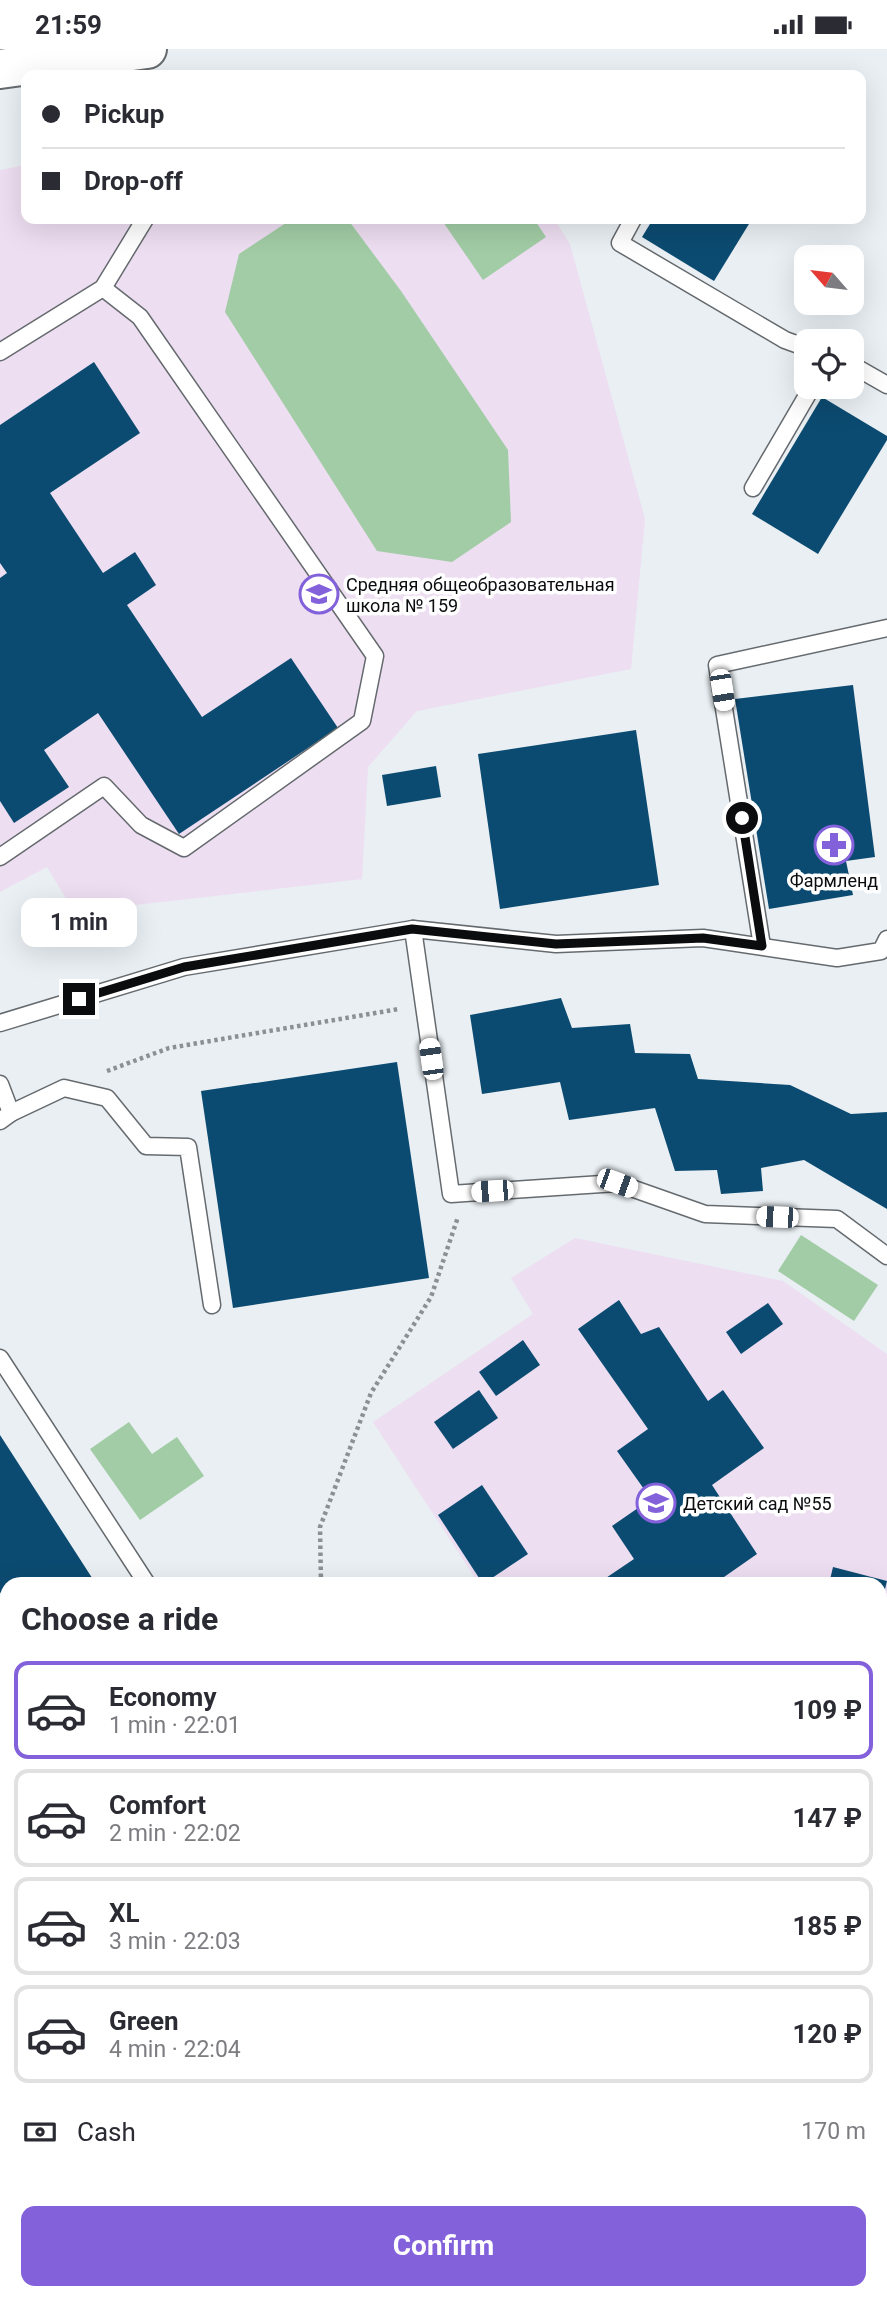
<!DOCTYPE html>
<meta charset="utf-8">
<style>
body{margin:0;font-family:Roboto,sans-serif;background:#f2f2f3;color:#2b2b33;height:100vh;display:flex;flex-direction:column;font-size:26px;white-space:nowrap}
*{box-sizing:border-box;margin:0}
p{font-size:23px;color:#7c7c81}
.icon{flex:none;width:38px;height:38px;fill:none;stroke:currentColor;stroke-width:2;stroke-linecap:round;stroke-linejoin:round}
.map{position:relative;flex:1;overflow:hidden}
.panel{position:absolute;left:0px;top:1528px;width:887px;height:723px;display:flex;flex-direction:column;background:#fff;border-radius:21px 21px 0 0;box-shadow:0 7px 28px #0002}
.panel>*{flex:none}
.guide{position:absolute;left:21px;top:21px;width:845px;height:154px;border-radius:14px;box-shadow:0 7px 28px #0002;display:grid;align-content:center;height:154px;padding:0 21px;background:#fff}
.needle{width:46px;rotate:298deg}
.fabs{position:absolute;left:794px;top:196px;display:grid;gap:14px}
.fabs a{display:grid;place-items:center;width:70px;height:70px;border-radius:14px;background:#fff;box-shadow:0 7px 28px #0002;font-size:35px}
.end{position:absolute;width:32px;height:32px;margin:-16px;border:9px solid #0a0c0e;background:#fff;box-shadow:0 0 0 4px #fff}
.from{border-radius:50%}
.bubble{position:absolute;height:49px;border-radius:14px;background:#fff;box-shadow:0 7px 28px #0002;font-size:23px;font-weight:700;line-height:49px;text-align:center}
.car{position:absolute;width:21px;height:42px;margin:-21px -10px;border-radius:9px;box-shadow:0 0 5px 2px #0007;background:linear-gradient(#fff 24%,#345 0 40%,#fff 0 76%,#345 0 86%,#fff 0)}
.guide b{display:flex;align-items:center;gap:24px;height:66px;font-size:26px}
.guide b+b{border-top:2px solid #e1e1e2}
.guide i{width:18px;height:18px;background:#2b2b33}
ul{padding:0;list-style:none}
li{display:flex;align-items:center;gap:21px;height:98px;margin:0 14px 10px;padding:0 7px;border:4px solid #e1e1e2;border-radius:14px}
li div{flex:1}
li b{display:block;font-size:26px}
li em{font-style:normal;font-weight:700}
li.selected{border-color:#8261db}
li>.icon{width:63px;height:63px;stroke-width:1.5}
h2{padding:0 21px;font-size:32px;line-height:84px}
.pay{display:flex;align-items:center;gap:18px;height:77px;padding:0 21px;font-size:26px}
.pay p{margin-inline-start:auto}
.button{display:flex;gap:14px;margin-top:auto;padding:14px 21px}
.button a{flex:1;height:80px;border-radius:14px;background:#8261db;color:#fff;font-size:28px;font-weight:700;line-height:80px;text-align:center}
.status{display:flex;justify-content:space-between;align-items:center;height:49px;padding:0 35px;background:#fff;direction:ltr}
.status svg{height:19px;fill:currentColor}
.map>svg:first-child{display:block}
.education{fill:#eddef1}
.green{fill:#a1cca5}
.building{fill:#0c4b71}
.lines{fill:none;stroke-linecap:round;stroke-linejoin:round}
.service-casing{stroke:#656a6e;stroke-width:19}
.secondary-casing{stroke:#656a6e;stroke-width:42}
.primary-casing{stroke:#656a6e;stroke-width:42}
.path{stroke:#8b9093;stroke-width:4.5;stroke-dasharray:3.5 3.5;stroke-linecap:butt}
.service{stroke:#fff;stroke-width:16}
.secondary{stroke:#fff;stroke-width:38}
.primary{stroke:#fff;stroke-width:38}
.route{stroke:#0a0c0e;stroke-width:9}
.labels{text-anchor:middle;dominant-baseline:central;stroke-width:7;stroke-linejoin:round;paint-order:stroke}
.poi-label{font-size:18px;fill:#0a0c0e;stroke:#fff;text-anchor:start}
</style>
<div class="status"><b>21:59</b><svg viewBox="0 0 49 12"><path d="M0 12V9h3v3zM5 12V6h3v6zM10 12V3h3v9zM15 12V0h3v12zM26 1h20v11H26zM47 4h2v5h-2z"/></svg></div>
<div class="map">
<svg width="887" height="2249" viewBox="0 0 887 2249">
<rect width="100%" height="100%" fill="#e9eff3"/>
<g class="education">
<polygon points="26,116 26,170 554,170 570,195 645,470 631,620 417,662 368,718 362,830 74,863 47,818 0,843 0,121"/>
<polygon points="575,1189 783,1232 887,1305 887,1640 880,1648 880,1535 479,1535 373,1373 533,1265 511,1229"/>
</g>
<g class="green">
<polygon points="292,170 349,172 401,242 508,401 511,473 452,513 377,502 225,263 239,205"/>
<polygon points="441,170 534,170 546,188 483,231"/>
<polygon points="801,1186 878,1236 854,1272 778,1222"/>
<polygon points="129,1373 152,1405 177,1388 204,1427 140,1471 90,1400"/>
<polygon points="0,1643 7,1653 7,1769 0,1758"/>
</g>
<g class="building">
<polygon points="653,170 752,170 714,232 642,188"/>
<polygon points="94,313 140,384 50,444 103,524 135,503 156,536 127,556 202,668 291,609 338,679 179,785 98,664 44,701 69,738 14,774 0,752 0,529 7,524 0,514 0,376"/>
<polygon points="822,348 887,387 887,391 818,505 752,465"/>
<polygon points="853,636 875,808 846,812 853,846 769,860 735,650"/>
<polygon points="636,681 659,836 500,860 478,705"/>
<polygon points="436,717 441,748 387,757 382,726"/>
<polygon points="561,949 572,979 630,975 635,1004 690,1005 698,1030 790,1036 851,1065 887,1063 887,1160 804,1111 761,1119 763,1142 721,1145 717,1121 675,1122 655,1059 569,1071 560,1033 482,1045 470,966"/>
<polygon points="397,1013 429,1229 233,1259 201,1042"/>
<polygon points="619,1251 641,1285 659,1278 708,1352 723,1341 764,1399 712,1436 757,1505 714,1535 597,1535 634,1510 612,1477 651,1450 617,1402 648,1380 578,1280"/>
<polygon points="768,1254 783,1275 741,1305 726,1283"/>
<polygon points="523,1291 540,1316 496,1347 479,1323"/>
<polygon points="479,1341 498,1369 453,1400 434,1373"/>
<polygon points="0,1386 96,1535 7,1535 7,1554 0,1543"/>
<polygon points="482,1436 528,1505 483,1535 438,1466"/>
<polygon points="833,1518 887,1532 881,1556 880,1535 829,1535"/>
<polygon points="887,1824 887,1956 880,1966 880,1833"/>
<polygon points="480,2244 752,2244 742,2249 484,2249"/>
</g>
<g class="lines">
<defs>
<g id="service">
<polyline points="633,170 620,194 785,291 807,299"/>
<polyline points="0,303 103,239 145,170"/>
<polyline points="852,316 887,336"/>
<polyline points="753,439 812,338"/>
<polyline points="0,808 104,737 141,776 184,799 362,672 375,607 140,268 103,239"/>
<polyline points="413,880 451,1145 617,1134 705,1165 837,1170 887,1207"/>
<polyline points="762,897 717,616 887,579"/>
<polyline points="0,974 184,918 413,880 556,895 703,889 837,909 881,902 887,890"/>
<polyline points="0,1035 11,1064 0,1072"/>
<polyline points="11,1064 64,1039 107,1049 146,1097 188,1098 212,1256"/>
<polyline points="0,1309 147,1535"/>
<polyline points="880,1748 887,1740"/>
<polyline points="357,2244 361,2249"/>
<polyline points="865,2244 865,2249"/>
<polyline points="112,2249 119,2244"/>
<polyline points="887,2249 887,2248"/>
</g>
<polyline id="secondary" points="0,20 147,0"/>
<g id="primary">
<polyline points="0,1890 7,1901"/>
<polyline points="0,1996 7,2007"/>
<polyline points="158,2244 162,2249"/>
<polyline points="224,2244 227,2249"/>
</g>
</defs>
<use href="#service" class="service-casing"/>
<use href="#secondary" class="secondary-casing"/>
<use href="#primary" class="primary-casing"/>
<g class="path">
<polyline points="107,1022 169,999 399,960"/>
<polyline points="321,1535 320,1478 371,1344 431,1248 458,1168"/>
<polyline points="0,1637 7,1648"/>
<polyline points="880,1660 887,1653"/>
<polyline points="0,1804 7,1815"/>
<polyline points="284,2244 287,2249"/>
</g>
<use href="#service" class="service"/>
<use href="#secondary" class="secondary"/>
<use href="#primary" class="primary"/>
</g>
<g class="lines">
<polyline class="route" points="79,950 184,918 412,880 556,895 703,889 762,897 742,769"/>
</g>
<defs>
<symbol id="school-ring" viewBox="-11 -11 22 22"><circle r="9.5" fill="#fff" stroke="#8261db" stroke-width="1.5"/><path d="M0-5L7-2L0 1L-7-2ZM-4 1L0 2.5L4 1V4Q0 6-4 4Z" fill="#8261db"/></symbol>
<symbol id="pharmacy-ring" viewBox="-11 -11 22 22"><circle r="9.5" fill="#fff" stroke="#8261db" stroke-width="1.5"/><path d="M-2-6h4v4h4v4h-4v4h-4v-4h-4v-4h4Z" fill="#8261db"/></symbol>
</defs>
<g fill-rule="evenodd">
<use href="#school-ring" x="297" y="523" width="44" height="44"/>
<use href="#pharmacy-ring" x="812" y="774" width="44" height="44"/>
<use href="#school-ring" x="634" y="1432" width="44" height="44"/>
</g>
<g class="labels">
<g class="poi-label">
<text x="346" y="535">Средняя общеобразовательная<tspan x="346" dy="21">школа № 159</tspan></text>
<text x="834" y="831" text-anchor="middle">Фармленд</text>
<text x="683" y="1454">Детский сад №55</text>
</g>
</g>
</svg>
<div class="fabs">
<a><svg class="needle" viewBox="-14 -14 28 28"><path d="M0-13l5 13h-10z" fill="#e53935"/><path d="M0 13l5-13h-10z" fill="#7c7c81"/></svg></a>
<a><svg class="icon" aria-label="locate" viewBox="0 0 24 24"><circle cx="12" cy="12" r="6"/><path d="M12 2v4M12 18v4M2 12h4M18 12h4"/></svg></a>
</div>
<i class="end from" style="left:742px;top:769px"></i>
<i class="end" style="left:79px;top:950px"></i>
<div class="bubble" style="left:21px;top:849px;width:116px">1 min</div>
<i class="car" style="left:722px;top:641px;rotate:171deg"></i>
<i class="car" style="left:431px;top:1010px;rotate:352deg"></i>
<i class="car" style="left:617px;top:1134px;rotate:110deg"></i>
<i class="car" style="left:492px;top:1142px;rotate:266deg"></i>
<i class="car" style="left:777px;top:1168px;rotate:272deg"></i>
<div class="guide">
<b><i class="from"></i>Pickup</b>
<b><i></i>Drop-off</b>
</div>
<section class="panel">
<h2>Choose a ride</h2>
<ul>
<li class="selected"><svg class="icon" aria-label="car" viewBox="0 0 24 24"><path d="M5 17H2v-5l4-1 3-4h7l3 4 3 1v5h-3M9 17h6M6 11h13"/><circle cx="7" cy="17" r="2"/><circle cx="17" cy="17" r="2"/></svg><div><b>Economy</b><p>1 min · 22:01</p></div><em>109 ₽</em></li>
<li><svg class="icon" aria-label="car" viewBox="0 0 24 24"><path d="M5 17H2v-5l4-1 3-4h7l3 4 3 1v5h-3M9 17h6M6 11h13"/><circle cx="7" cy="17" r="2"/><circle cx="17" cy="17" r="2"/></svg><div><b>Comfort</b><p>2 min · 22:02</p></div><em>147 ₽</em></li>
<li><svg class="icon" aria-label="car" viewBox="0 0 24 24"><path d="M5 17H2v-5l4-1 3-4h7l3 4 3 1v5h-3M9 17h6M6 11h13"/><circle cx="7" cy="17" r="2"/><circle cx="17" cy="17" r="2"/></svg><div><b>XL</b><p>3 min · 22:03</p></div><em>185 ₽</em></li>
<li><svg class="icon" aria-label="car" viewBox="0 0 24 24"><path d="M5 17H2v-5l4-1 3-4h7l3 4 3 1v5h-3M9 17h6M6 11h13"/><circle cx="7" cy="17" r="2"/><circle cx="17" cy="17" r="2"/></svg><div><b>Green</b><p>4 min · 22:04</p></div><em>120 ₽</em></li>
</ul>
<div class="pay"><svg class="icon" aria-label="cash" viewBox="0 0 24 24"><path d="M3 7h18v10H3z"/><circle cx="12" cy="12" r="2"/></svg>Cash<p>170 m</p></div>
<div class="button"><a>Confirm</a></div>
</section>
</div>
